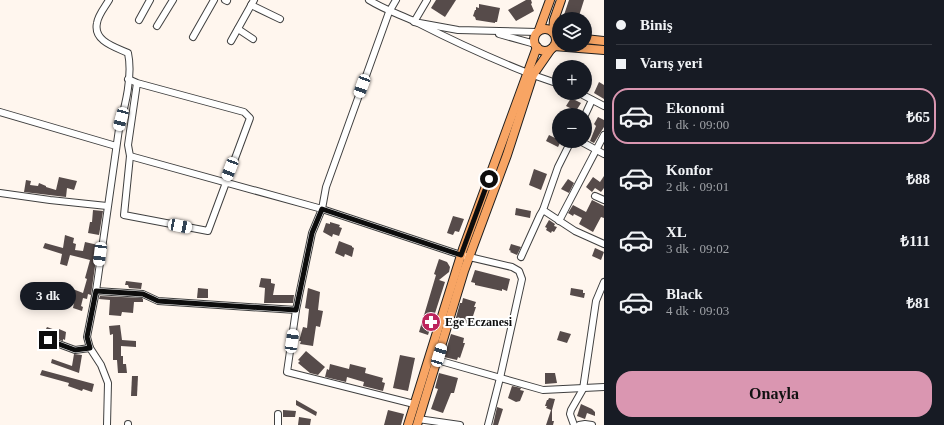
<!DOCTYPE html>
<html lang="tr">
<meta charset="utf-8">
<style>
body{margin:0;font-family:Georgia,serif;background:#20242c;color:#f1f3f6;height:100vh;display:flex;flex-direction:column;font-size:15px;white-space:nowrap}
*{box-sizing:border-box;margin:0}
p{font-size:13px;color:#9ea1a6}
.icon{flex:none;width:22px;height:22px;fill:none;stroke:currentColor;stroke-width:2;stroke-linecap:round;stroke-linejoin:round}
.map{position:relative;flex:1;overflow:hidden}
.details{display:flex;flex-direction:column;background:#171b24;width:340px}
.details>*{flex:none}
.top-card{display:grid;align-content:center;height:88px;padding:0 12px;background:#171b24}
.fabs{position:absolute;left:552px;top:12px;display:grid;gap:8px}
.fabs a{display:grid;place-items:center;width:40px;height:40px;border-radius:50%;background:#171b24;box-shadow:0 2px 10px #0003;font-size:20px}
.end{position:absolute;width:18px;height:18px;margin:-9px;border:5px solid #0d0d0d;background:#fff;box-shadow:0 0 0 2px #fff}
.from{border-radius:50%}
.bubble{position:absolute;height:28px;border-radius:14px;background:#171b24;box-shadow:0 2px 10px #0003;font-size:13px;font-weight:700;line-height:28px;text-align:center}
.car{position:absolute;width:12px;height:24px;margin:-12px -6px;border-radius:5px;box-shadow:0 0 3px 1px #0007;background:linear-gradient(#fff 24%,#345 0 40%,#fff 0 76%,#345 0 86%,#fff 0)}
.top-card b{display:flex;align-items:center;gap:14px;height:38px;font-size:15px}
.top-card b+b{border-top:1px solid #363941}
.top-card i{width:10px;height:10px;background:#f1f3f6}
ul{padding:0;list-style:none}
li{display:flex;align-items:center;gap:12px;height:56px;margin:0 8px 6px;padding:0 4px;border:2px solid transparent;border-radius:16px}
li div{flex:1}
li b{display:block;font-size:15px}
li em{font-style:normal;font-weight:700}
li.active{border-color:#da96b1}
li>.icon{width:36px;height:36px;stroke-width:1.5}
.button{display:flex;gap:8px;margin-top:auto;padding:8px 12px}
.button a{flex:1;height:46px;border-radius:16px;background:#da96b1;color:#111;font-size:16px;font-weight:700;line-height:46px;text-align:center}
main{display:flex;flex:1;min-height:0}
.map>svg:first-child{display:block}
.building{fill:#564b4a}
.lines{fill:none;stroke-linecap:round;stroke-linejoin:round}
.minor-casing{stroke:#404040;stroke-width:8}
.major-casing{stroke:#1e1e1e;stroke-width:10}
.minor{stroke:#fff;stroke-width:6}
.major{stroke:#f8a564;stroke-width:8}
.route{stroke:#0d0d0d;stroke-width:5}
.labels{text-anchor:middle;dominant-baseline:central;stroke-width:4;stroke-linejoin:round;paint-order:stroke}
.poi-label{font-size:12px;font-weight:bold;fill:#0d0d0d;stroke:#fff;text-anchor:start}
</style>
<main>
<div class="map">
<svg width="604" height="425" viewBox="0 0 604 425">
<rect width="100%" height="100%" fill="#fff6ee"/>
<g class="building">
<polygon points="436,0 456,0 445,17 431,8"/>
<polygon points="526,0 531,0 532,3 531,4 534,11 516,21 508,10"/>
<polygon points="569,0 584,0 578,19 564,15"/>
<polygon points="479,4 500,8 497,22 495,22 495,23 476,20 475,17 473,16 475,10 476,10 476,7 479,8"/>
<polygon points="599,82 604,85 604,99 594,93"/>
<polygon points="571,98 581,103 576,111 566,106"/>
<polygon points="598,117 604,120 604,127 594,143 590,141 596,126 594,124"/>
<polygon points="549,135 561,141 558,147 546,141"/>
<polygon points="534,169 547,174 541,190 529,185"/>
<polygon points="604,176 604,188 601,192 595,188 592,192 586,187 593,177 600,182"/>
<polygon points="59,177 77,181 74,190 67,188 66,197 24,192 26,180 31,181 30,185 38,186 39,183 46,186 46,187 56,190"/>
<polygon points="568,179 574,183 569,193 561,189"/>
<polygon points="592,200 604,206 604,218 601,217 593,232 579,224 582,218 574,214 573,216 568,213 573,205 586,212"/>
<polygon points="516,208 531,211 530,218 515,215"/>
<polygon points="93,210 103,211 99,235 88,233 90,222 92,222"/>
<polygon points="453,216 464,219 459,232 455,231 453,235 447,233"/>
<polygon points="549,220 555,224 554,226 557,227 554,232 552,231 551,233 546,230 547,228 545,227"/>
<polygon points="330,222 340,225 339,227 342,228 339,236 333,234 332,237 323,232 326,223 330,224"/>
<polygon points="65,235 74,238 73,243 76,244 75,250 83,251 85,242 98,245 91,295 88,294 87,299 83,298 81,306 83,307 82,311 73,308 75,297 63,293 65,286 83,293 87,279 85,278 90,260 70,255 67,266 60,264 62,254 43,248 45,243 63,248"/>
<polygon points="339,241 352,246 352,247 354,248 352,257 345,254 344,257 335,253"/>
<polygon points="511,244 521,247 517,255 510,252 511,251 509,250"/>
<polygon points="595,248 604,252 601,260 592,256"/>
<polygon points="439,259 447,262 450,267 449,272 439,280 445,282 428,335 419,332 436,275 434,274"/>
<polygon points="475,270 510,279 507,291 502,289 502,291 475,285 475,283 471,282"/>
<polygon points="261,278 271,279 271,283 275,284 273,295 294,295 293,303 264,303 265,288 259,287"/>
<polygon points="126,281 142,283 141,289 129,288 128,285 125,285"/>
<polygon points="198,288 208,289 208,298 197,298"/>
<polygon points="308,288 320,292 318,310 323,311 320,327 316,326 313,346 300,344 301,341 299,341 303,327 307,328 309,309 305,308"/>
<polygon points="571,288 583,290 583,293 585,293 584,298 570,295"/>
<polygon points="100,296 142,298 143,299 143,302 134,302 133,313 122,312 121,316 109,315 110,300 99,299"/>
<polygon points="463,298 476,302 474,307 476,307 471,322 470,321 469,324 465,323 464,325 455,321 460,303 462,303"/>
<polygon points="120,325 122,340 136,341 136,347 121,346 121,356 123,356 123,364 126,364 127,373 118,373 117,360 113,360 113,334 110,335 109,326"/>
<polygon points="47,327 58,331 59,329 66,332 65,340 63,339 63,341 49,336 43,337 44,329 46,329"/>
<polygon points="560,331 571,334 567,343 557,340"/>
<polygon points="451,334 464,338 463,343 465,343 460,358 458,357 457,360 444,357"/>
<polygon points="306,351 325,367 318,375 310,373 298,363 300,361 298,360"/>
<polygon points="74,354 82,355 79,373 51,363 52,359 72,366"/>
<polygon points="400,355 415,358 408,391 393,388"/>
<polygon points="330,364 349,369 350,364 366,368 365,373 383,378 382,382 385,383 383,391 363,386 364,382 347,377 346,382 325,377 327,369 329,370"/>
<polygon points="42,370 94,384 92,392 83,389 82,391 68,386 69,383 40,375"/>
<polygon points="439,373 458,378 454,393 451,393 443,413 431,409 438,389 435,388"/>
<polygon points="545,373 555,373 557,383 545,384"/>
<polygon points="132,376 138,376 137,396 131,396"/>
<polygon points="512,386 521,388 520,390 524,391 520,401 516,402 508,398"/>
<polygon points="549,398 555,399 552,410 552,421 554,421 553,425 546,425 551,410 546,408 547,406 545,406 547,400 548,400"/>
<polygon points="296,400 317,412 316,416 296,405"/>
<polygon points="581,404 592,409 595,412 595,416 587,413 585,419 577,416"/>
<polygon points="497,407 503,409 498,425 493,425"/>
<polygon points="283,410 296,411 295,417 283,417"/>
<polygon points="388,410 404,414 401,425 384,425"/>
<polygon points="299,417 311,419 310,425 298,425"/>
</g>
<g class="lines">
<defs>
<g id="minor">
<polyline points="225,0 227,1"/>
<path d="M369,0C385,10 399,14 416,22C453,41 490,58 528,73"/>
<polyline points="427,0 414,22 458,30 537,32"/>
<polyline points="251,5 280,19"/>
<polyline points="139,20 150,0"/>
<polyline points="157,26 173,0"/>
<polyline points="238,29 253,39"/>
<polyline points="499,34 535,44"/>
<polyline points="193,37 214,0"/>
<polyline points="231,41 254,0"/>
<polyline points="533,75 559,84"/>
<polyline points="128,79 137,83 244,112 250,118 208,231 124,215 130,156 128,145 137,83"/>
<polyline points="579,93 604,106"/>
<polyline points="0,112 116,146"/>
<polyline points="585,115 592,100"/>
<polyline points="571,141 558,167 543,210 575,231 604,244"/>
<polyline points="580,141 604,154"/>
<polyline points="130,156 322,209 326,187 389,12 396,0"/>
<polyline points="0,193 50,200 107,206"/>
<polyline points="595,196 604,200"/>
<polyline points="559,221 604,135"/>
<polyline points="521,257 540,215 543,210"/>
<polyline points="96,291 143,294 158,301 296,310"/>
<polyline points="48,340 75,350 90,348"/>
<polyline points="437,360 543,390 604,387"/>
<polyline points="414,404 287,372 296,310 312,233 322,209 461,255 512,267 519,271 522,279 500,378 488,425"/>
<polyline points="418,419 460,425"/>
<path d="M107,425L108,383L101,365L90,348L87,337L96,291L119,129C125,106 133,76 128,53C115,47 93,41 97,23C98,15 105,7 109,0"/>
<polyline points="128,425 128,424"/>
<polyline points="278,425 278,414"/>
<polyline points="574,425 570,414 571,410 583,389 596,301 604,282"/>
<polyline points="579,425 585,424 592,425"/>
</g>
<g id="major">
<circle cx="545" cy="40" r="11"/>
<polyline points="539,30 550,0"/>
<polyline points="553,32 554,20 561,0"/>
<polyline points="585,39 604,41"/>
<polyline points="554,46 604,50"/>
<polyline points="408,425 463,249 537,47"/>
<polyline points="417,425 464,271 507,155 533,75 551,49"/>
</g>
</defs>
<use href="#minor" class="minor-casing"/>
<use href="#major" class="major-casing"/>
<use href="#minor" class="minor"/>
<use href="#major" class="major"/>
</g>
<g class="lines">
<polyline class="route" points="48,340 75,350 90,348 87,337 96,291 143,294 158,301 296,310 312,233 322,209 461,255 489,179"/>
</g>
<defs>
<symbol id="pharmacy-disc" viewBox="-11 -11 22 22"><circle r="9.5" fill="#bd255d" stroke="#fff"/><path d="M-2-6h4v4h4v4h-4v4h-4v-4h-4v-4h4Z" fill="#fff"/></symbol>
</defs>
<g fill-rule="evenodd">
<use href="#pharmacy-disc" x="420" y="311" width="22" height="22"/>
</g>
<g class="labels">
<g class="poi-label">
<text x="445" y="322">Ege Eczanesi</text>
</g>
</g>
</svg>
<div class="fabs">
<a><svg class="icon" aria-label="layers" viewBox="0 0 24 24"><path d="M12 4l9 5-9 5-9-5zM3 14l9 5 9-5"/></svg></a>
<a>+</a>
<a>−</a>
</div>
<i class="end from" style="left:489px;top:179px"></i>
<i class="end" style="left:48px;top:340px"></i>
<div class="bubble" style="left:20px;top:282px;width:56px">3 dk</div>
<i class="car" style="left:362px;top:86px;rotate:200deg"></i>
<i class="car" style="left:121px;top:119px;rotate:195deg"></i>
<i class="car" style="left:230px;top:169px;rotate:201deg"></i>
<i class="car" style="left:180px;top:226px;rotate:101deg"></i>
<i class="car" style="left:100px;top:254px;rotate:187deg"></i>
<i class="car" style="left:292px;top:341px;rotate:8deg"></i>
<i class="car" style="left:439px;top:355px;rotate:17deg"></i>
</div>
<section class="details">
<div class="top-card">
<b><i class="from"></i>Biniş</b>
<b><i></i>Varış yeri</b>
</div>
<ul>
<li class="active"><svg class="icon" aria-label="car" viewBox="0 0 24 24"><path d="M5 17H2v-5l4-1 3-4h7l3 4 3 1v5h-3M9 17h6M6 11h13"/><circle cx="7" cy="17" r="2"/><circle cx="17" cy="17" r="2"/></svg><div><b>Ekonomi</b><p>1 dk · 09:00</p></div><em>₺65</em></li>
<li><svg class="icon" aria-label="car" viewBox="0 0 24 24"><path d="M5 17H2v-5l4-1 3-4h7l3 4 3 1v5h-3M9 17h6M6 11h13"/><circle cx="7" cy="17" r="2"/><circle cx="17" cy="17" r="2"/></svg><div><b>Konfor</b><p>2 dk · 09:01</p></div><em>₺88</em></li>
<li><svg class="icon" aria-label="car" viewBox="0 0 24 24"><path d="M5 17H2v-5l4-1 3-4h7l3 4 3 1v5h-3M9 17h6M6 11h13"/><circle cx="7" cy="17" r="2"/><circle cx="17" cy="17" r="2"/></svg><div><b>XL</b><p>3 dk · 09:02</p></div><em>₺111</em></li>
<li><svg class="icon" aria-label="car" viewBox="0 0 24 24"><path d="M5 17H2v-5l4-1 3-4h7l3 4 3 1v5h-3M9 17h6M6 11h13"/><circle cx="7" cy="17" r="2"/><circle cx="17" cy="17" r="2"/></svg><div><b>Black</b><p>4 dk · 09:03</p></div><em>₺81</em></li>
</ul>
<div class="button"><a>Onayla</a></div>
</section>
</main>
